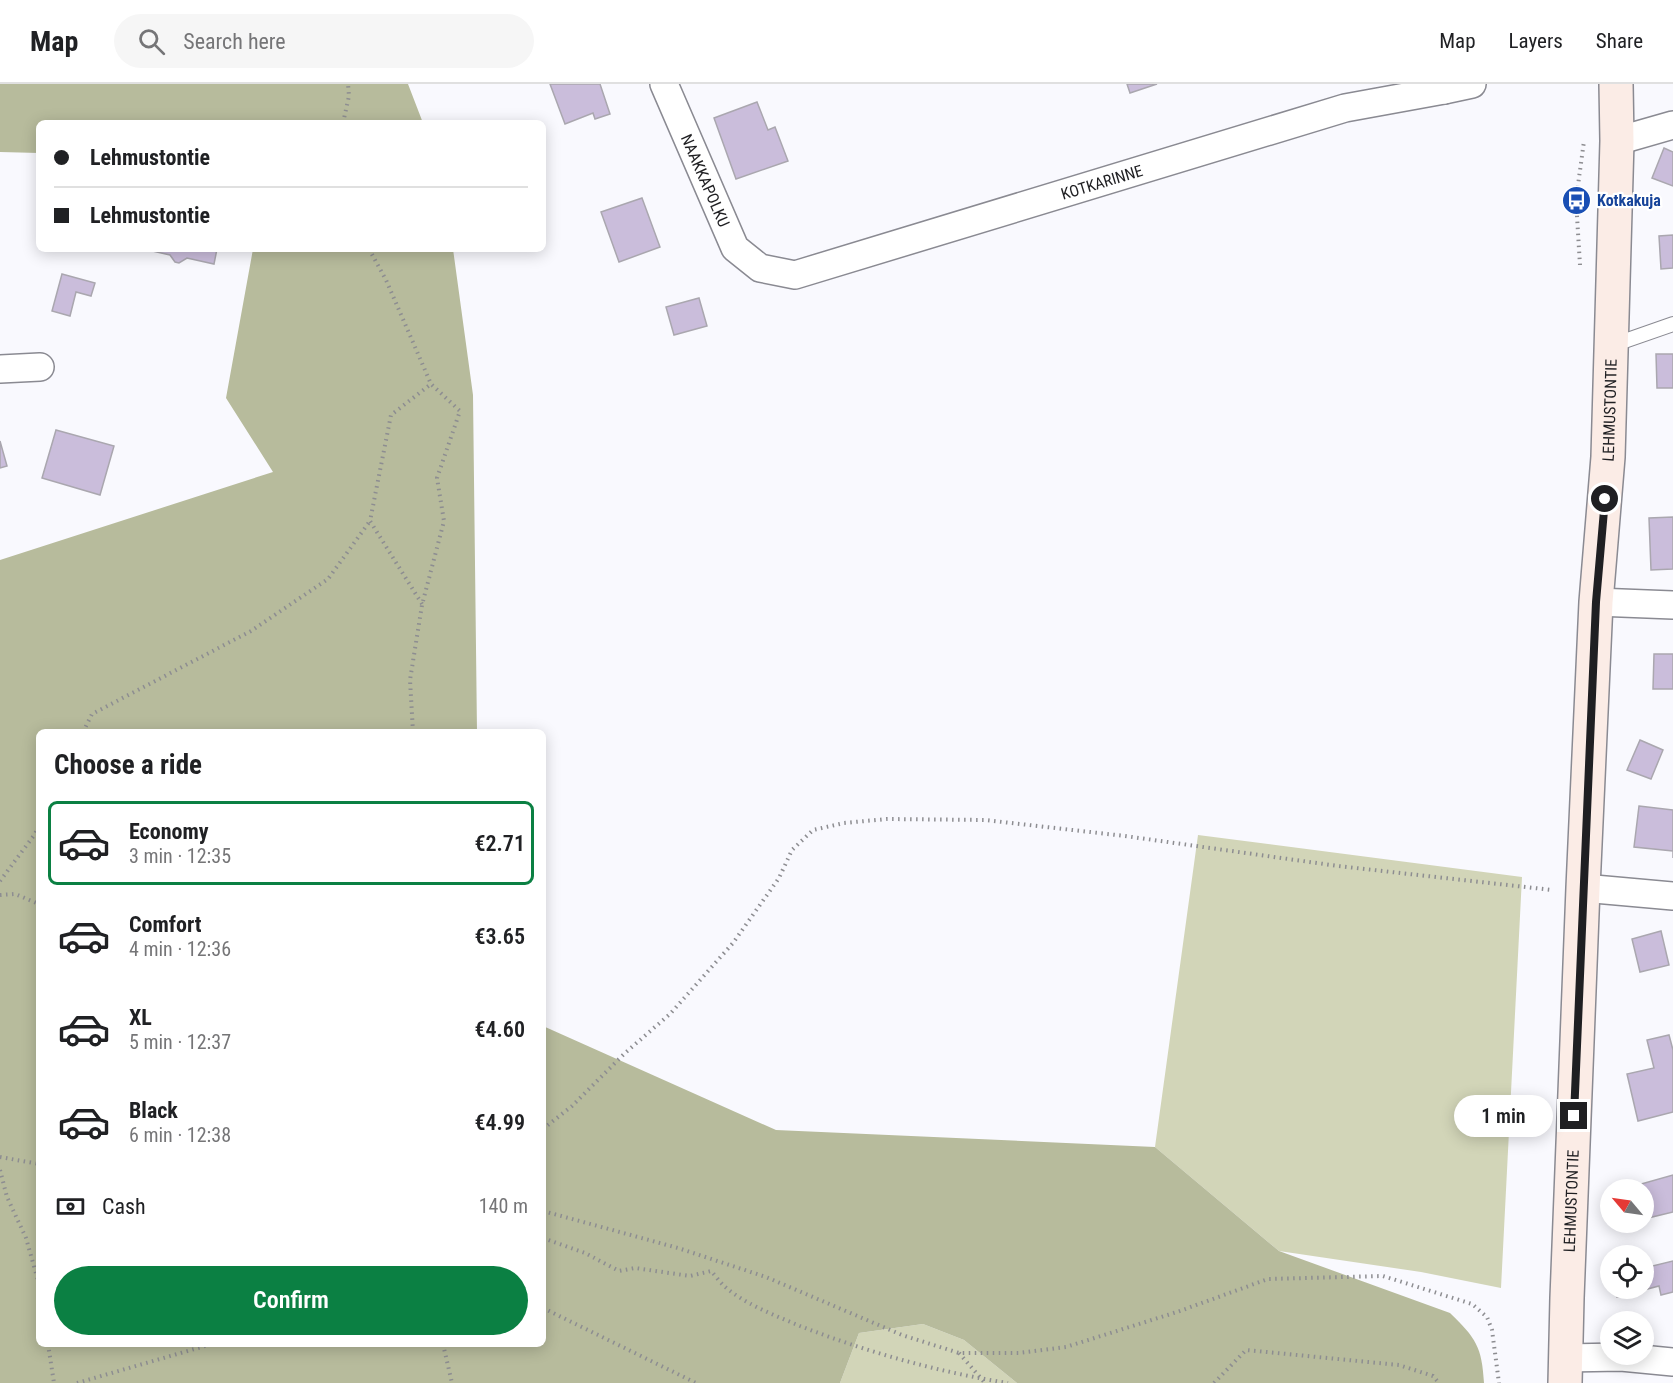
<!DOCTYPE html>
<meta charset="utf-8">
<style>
body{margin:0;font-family:"Roboto Condensed",sans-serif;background:#f6f6f6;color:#202124;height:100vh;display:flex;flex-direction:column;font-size:22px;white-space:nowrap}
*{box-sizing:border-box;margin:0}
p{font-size:20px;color:#757577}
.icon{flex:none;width:33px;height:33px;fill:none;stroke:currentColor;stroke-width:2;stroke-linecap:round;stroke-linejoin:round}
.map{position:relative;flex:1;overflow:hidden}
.panel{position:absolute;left:36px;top:645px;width:510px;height:618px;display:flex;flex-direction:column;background:#fff;border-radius:9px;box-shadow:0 3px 15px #0003}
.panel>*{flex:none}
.hud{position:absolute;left:36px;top:36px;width:510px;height:132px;border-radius:9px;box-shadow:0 3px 15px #0003;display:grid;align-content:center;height:132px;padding:0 18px;background:#fff}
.needle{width:39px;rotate:299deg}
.tools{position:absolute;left:1600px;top:1095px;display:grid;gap:12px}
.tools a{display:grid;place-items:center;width:54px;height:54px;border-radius:50%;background:#fff;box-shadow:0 3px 15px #0003;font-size:30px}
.end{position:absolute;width:27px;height:27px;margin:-14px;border:8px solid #1f1f22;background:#fff;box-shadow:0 0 0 3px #fff}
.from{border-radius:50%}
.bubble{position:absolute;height:42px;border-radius:21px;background:#fff;box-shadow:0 3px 15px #0003;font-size:20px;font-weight:600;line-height:42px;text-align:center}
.hud b{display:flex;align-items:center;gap:21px;height:57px;font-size:22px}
.hud b+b{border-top:2px solid #e0e0e0}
.hud i{width:15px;height:15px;background:#202124}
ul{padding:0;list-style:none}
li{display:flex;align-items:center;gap:18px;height:84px;margin:0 12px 9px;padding:0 6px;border:3px solid transparent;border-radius:9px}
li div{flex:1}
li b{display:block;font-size:22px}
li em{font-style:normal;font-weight:600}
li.selected{border-color:#0b8043}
li>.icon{width:54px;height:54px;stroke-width:1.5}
h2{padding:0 18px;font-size:27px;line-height:72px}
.pay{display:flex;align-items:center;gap:15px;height:66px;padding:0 18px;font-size:22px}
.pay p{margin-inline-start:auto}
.button{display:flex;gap:12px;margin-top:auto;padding:12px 18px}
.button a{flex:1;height:69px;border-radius:36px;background:#0b8043;color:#fff;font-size:24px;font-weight:600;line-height:69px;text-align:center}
header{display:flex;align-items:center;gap:36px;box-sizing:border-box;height:84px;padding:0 30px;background:#fff;border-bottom:2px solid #e0e0e0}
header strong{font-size:28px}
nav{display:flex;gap:33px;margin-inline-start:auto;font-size:21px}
.search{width:420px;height:54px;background:#f6f6f6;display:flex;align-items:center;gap:15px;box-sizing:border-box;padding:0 21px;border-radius:33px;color:#757577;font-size:22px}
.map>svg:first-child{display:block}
.green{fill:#d2d5b8}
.forest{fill:#b7bb9c}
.building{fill:#cabddb;stroke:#aaa7af;stroke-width:1.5}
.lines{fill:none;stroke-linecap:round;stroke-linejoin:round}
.service-casing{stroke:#8a8a92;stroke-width:16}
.minor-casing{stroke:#8a8a92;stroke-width:30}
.secondary-casing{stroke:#8a8a92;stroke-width:36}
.path{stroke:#8d8d91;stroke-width:4;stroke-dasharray:1.5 4.5;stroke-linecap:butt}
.service{stroke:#fff;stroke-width:14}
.minor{stroke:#fff;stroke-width:27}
.secondary{stroke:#fbece6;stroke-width:33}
.route{stroke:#1f1f22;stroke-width:8}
.labels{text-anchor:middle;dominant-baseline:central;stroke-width:4.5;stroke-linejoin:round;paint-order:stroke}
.street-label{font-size:16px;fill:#1f1f22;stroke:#fff}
.transit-label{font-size:16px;font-weight:bold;fill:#164399;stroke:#fff;text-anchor:start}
</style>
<header>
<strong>Map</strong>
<div class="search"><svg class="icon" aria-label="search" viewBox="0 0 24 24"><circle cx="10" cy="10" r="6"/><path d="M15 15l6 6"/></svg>Search here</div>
<nav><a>Map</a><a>Layers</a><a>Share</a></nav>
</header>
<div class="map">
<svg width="1673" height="1299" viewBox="0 0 1673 1299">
<rect width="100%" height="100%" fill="#f9f9fe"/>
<g class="green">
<polygon points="1198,751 1522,793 1501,1204 1421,1188 1279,1167 1155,1063"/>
<polygon points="923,1240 964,1256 1017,1299 840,1299 859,1249"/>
</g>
<g class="forest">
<polygon points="0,0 408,0 423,39 39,39 39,69 0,68"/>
<path d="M253,165H453L473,311L477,648H39V1260H543V942L776,1046L1155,1063L1279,1167L1450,1229C1476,1254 1482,1263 1484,1299H1017L964,1256L923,1240L859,1249L840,1299H0V476L273,388L226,314Z"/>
</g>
<g class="building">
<polygon points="550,0 600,0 610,30 595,35 593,29 565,40"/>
<polygon points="1127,0 1157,0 1130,9"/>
<polygon points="757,18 768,46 775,43 788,77 736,95 714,34"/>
<polygon points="1664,64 1673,68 1673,102 1652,94"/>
<polygon points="642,114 660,163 619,178 601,128"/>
<polygon points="1673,151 1673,184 1661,185 1659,152"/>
<polygon points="152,165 217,165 214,180 187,174 179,179 175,178 170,171 152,167"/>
<polygon points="62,190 95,199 91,212 76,208 70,232 52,227"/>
<polygon points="699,214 707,242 674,251 666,223"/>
<polygon points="1656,270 1673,270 1673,304 1657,304"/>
<polygon points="56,346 114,362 100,411 42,394"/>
<polygon points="0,357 7,382 0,384"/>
<polygon points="1673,433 1673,485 1651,486 1649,434"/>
<polygon points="1654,570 1673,570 1673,605 1653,605"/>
<polygon points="1640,656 1663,666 1651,695 1627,686"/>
<polygon points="1639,722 1673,726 1673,774 1673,767 1634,763"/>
<polygon points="1661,847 1669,881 1640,888 1632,855"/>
<polygon points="1669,951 1673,966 1673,1028 1638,1037 1627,990 1654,984 1647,956"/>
<polygon points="1673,1091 1673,1128 1644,1135 1644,1106 1620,1106"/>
<polygon points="1673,1177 1673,1208 1661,1211 1659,1202 1617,1213 1614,1204 1644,1204 1644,1184"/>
</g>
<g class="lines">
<defs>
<polyline id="service" points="1613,261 1673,240"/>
<g id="minor">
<path id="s1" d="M664,0L735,164L760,184L795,191L1345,24L1444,6"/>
<polyline points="1442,0 1444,6 1472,0"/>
<polyline points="1617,57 1673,41"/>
<polyline points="0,285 40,283"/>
<polyline points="1596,518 1673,521"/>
<polyline points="1583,804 1673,812"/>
<polyline points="1565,1274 1621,1273 1673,1278"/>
</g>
<g id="secondary">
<path id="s2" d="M1565,1299L1567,1214L1583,804L1596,518L1608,373L1617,57L1616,0"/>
</g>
</defs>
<use href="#service" class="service-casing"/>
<use href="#minor" class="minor-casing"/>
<use href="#secondary" class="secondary-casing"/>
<g class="path">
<polyline points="343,39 349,12 348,0"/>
<polyline points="369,165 386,196 431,300 460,327 437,394 444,437 422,521 410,596 413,648"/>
<polyline points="1580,181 1576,116 1584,57"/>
<polyline points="422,520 370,437 391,331 431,300"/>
<polyline points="83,648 92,630 251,547 328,495 370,437"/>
<polyline points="0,797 35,750 39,741"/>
<polyline points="0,811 15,810 39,820"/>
<polyline points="543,1045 572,1022 625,969 670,930 733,859 779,794 792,766 813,746 844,739 887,735 985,736 1125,752 1338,782 1552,806"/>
<polyline points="0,1073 39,1080"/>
<polyline points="0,1086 7,1113 26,1154 39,1200"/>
<polyline points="543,1127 678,1164 766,1193 902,1251 959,1269 1019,1269 1066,1263 1177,1228 1268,1195 1383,1192 1472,1220 1487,1233 1492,1246 1499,1299"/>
<path d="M543,1154L585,1169L619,1187L635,1184L690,1192L711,1187C715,1191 719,1197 723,1201C744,1220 774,1231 800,1242C867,1268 938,1288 1008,1299"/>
<polyline points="543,1224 696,1299"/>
<polyline points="48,1260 54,1299"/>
<polyline points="443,1260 452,1299"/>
<polyline points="959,1269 985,1299"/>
<polyline points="77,1299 212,1260"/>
<polyline points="1214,1299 1246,1266 1399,1281 1433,1292 1439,1299"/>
</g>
<use href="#service" class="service"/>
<use href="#minor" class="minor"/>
<use href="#secondary" class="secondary"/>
</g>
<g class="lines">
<polyline class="route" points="1574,1032 1596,518 1605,415"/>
</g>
<defs>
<symbol id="bus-disc" viewBox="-11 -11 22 22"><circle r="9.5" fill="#1a4fb4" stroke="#fff"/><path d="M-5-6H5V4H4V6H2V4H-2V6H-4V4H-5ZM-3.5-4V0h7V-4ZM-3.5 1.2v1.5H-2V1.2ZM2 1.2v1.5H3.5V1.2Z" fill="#fff"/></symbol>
</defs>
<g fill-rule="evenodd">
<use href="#bus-disc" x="1560" y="100" width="33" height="33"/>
</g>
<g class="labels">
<g class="street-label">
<text stroke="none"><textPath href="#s1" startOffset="105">NAAKKAPOLKU</textPath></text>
<text stroke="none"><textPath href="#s1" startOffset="567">KOTKARINNE</textPath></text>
<text stroke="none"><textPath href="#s2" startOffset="974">LEHMUSTONTIE</textPath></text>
<text stroke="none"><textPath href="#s2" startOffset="182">LEHMUSTONTIE</textPath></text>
</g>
<g class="transit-label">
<text x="1597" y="116">Kotkakuja</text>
</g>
</g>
</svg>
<div class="tools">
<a><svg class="needle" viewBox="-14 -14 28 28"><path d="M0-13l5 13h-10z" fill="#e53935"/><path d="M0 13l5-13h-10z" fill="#757577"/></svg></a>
<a><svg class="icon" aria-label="locate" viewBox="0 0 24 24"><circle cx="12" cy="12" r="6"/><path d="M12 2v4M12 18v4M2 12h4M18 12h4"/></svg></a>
<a><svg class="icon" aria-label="layers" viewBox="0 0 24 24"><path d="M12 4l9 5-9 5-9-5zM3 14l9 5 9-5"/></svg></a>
</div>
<i class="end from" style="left:1605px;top:415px"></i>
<i class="end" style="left:1574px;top:1032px"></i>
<div class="bubble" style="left:1454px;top:1011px;width:99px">1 min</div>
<div class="hud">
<b><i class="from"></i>Lehmustontie</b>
<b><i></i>Lehmustontie</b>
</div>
<section class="panel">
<h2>Choose a ride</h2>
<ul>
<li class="selected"><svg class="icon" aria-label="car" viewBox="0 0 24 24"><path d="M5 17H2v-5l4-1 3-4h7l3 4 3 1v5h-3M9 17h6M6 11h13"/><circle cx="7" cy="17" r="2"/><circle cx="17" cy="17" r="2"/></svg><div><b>Economy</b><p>3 min · 12:35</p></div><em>€2.71</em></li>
<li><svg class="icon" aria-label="car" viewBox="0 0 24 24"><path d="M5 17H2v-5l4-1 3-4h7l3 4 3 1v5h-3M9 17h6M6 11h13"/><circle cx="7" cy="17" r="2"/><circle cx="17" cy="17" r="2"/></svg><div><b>Comfort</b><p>4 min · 12:36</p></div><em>€3.65</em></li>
<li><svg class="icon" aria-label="car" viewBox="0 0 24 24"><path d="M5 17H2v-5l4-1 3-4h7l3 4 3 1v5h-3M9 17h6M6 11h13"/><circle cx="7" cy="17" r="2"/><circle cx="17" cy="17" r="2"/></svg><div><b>XL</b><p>5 min · 12:37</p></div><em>€4.60</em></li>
<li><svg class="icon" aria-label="car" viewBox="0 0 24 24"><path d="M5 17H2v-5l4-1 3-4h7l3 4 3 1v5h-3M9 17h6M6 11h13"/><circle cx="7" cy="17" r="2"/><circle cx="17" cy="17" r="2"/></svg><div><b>Black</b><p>6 min · 12:38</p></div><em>€4.99</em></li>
</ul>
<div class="pay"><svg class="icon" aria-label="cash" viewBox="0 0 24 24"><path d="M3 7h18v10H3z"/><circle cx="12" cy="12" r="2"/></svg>Cash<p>140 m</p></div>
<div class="button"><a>Confirm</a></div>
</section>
</div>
